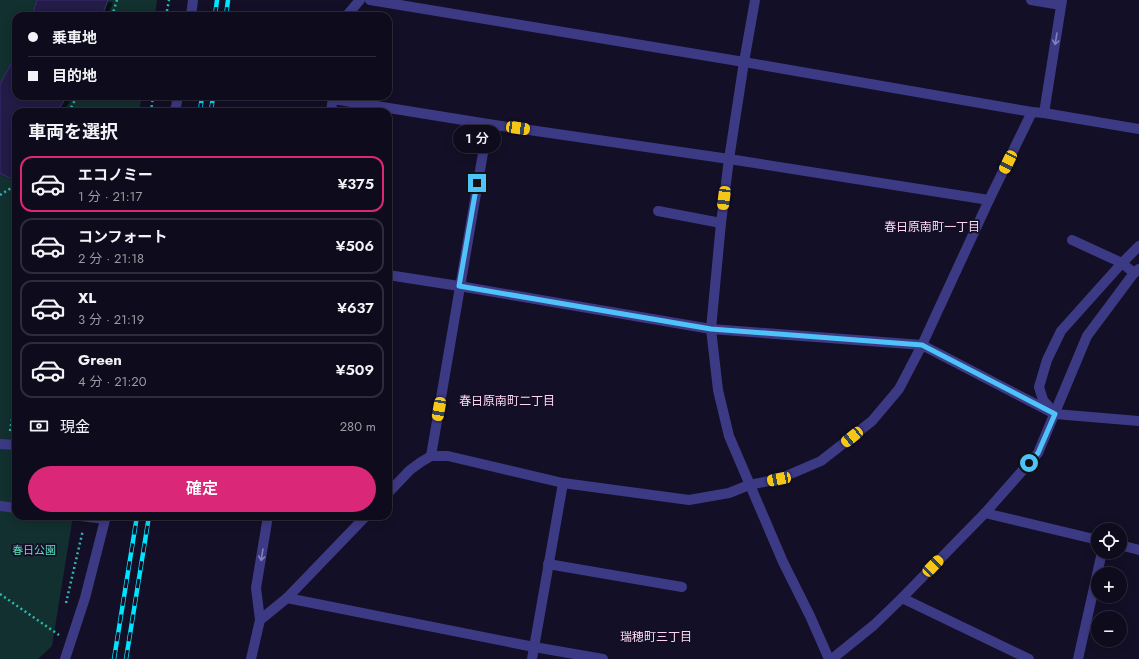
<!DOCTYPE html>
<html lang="ja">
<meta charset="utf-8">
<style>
body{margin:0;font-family:Jost,"Noto Sans JP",sans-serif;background:#171425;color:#f1f3f6;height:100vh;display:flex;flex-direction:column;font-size:15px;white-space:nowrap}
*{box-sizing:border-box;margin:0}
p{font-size:13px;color:#9b9ba3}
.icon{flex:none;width:22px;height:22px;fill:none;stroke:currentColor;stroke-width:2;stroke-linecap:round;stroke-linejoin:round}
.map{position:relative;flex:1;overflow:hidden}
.panel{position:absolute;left:12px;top:108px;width:380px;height:412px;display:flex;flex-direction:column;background:#0e0b1c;border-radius:12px;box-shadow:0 2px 10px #0003,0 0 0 1px #2e2b3b}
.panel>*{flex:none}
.top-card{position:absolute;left:12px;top:12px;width:380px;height:88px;border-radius:12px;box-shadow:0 2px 10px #0003,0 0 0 1px #2e2b3b;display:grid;align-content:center;height:88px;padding:0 16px;background:#0e0b1c}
.tools{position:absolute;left:1091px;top:523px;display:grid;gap:8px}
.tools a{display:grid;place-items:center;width:36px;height:36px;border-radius:50%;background:#0e0b1c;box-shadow:0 2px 10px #0003,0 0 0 1px #2e2b3b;font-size:20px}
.end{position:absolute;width:18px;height:18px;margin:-9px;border:5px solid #4fc3f7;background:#111;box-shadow:0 0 0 2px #111}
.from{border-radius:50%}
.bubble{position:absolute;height:28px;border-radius:14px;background:#0e0b1c;box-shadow:0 2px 10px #0003,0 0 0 1px #2e2b3b;font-size:13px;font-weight:600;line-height:28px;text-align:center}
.car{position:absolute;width:12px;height:24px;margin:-12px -6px;border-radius:5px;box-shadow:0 0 3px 1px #0007;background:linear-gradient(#f5c518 24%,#345 0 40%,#f5c518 0 76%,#345 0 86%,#f5c518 0)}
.top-card b{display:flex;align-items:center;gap:14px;height:38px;font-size:15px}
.top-card b+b{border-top:1px solid #2e2b3b}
.top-card i{width:10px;height:10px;background:#f1f3f6}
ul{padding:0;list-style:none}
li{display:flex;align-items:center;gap:12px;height:56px;margin:0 8px 6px;padding:0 8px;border:2px solid #2e2b3b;border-radius:12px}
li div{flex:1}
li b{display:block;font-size:15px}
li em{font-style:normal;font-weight:600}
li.on{border-color:#db2777}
li>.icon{width:36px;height:36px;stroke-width:1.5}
h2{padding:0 16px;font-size:18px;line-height:48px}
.pay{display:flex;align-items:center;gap:10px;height:44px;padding:0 16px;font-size:15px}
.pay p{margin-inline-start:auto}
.button{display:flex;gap:8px;margin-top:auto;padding:8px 16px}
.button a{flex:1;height:46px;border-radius:24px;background:#db2777;color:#fff;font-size:16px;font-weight:600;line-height:46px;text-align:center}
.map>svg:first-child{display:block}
.green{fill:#12302f}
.building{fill:#241b47;stroke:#3b2d73;filter:url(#shadow)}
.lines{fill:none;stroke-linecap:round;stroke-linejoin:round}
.path{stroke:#2fb8b0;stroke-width:2.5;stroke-dasharray:2 3;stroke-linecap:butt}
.minor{stroke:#3d3a85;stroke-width:10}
.rail-casing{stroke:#00e5ff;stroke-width:4.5}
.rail{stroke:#130f26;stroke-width:3;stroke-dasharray:9;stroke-linecap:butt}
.oneway{stroke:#837fbc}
.route{stroke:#4fc3f7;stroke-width:5}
.labels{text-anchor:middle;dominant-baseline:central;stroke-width:3.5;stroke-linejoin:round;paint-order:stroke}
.park-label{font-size:11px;fill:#5fe0c0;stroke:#130f26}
.neighbourhood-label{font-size:12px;fill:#ffd6f0;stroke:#130f26}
</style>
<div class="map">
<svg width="1139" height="659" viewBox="0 0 1139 659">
<defs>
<filter id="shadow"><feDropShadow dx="4.5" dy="2.5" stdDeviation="0" flood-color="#0009"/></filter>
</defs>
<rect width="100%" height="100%" fill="#130f26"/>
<polygon class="green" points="0,0 157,0 155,16 16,16 16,96 142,96 139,112 16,112 16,516 73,516 52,646 38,659 0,659"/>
<g class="building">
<polygon points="37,0 108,0 102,16 32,16"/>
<polygon points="16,55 16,96 67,96 57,112 16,112 16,181 0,173 0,84"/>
</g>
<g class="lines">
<g class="path">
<polyline points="112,16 117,0"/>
<polyline points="166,16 169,0"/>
<polyline points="69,112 77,96"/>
<polyline points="151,112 153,96"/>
<polyline points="0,195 16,185"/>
<polyline points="10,431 16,396"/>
<polyline points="0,594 59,635"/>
<polyline points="66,603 83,530"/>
</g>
<g class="minor">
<polyline points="370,0 744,62 1032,112 1044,113 1139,129"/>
<polyline points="755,0 744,62 729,159 721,223 711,329 718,390 729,436 783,562 810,616 829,659"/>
<polyline points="1031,0 1061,5"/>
<polyline points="191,16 193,0"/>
<polyline points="348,16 348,14 360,0"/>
<polyline points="333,99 488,124 729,159 989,200"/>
<polyline points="175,112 178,96"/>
<polyline points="331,112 333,96"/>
<polyline points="1044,113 1062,0"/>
<polyline points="658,211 721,223"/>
<polyline points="1072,240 1122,263 1134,273"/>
<polyline points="388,275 459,286 711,329 922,345 1055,414 1139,421"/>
<polyline points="1051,409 1043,400 1039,387 1047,360 1061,331 1122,263 1139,246"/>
<polyline points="0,444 16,445"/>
<polyline points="431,456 488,124"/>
<polyline points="388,493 410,470 421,462 431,456 448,456 563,483 689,500 729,493 749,485 779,479 821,461 872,421 899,389 922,345 989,200 1032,112"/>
<polyline points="0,506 16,508"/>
<polyline points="985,513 1098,540"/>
<polyline points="81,516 105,519"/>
<polyline points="1120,545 1139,550"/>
<polyline points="548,564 682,587"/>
<polyline points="287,598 534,647 603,659"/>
<polyline points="902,598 1029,659"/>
<polyline points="260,620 256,588 268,516"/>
<polyline points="65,659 85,598 106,516"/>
<polyline points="251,659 260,620 287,598 366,516"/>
<polyline points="532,659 563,483"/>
<polyline points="832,659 874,625 902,598 985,513 1038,453 1087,336 1134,273 1139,269"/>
<polyline points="1078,659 1102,552"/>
</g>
<defs>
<g id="rail">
<polyline points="215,16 217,0"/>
<polyline points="226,16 228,0"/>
<polyline points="200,112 202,96"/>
<polyline points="211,112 213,96"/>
<polyline points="114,659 137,516"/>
<polyline points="126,659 149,516"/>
</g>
</defs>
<use href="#rail" class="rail-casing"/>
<use href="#rail" class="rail"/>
</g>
<defs><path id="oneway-shaft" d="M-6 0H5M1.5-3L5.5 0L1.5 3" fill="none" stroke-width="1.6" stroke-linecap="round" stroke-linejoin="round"/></defs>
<g class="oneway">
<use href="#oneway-shaft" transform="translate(1056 39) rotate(99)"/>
<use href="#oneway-shaft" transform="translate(262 555) rotate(99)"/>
</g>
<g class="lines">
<polyline class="route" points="477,183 459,286 711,329 922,345 1055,414 1038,453 1029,463"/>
</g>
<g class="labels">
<g class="park-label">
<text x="34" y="550">春日公園</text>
</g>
<g class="neighbourhood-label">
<text x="932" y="227">春日原南町一丁目</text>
<text x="507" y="401">春日原南町二丁目</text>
<text x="656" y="637">瑞穂町三丁目</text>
</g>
</g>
</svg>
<div class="tools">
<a><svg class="icon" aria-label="locate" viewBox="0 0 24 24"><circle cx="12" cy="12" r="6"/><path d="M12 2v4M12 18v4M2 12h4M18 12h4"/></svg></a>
<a>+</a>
<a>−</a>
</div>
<i class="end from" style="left:1029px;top:463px"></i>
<i class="end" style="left:477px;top:183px"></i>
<div class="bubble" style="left:453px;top:125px;width:48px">1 分</div>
<i class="car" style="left:518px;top:128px;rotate:98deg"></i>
<i class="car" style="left:1008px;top:162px;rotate:206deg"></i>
<i class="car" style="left:724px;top:198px;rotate:187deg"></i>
<i class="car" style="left:439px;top:409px;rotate:190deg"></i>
<i class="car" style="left:852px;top:437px;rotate:231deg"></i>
<i class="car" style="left:779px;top:479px;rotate:259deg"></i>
<i class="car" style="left:933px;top:566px;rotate:44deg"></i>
<div class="top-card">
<b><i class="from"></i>乗車地</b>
<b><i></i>目的地</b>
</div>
<section class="panel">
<h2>車両を選択</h2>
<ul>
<li class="on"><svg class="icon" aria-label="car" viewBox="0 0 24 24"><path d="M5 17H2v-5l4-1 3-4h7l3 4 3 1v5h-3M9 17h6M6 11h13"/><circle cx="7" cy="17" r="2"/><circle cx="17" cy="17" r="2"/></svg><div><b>エコノミー</b><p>1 分 · 21:17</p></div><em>¥375</em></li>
<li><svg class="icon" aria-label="car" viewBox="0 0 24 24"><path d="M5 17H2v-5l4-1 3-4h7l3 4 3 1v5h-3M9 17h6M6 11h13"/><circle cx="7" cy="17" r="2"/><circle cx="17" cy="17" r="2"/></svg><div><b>コンフォート</b><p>2 分 · 21:18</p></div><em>¥506</em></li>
<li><svg class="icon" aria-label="car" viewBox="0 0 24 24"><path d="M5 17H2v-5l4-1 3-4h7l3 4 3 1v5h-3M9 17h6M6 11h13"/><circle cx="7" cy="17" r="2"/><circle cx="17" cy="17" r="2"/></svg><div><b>XL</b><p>3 分 · 21:19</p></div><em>¥637</em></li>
<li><svg class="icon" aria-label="car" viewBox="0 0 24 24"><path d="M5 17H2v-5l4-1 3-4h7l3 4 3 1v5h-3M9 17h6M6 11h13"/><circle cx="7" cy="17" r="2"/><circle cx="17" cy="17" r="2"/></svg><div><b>Green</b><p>4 分 · 21:20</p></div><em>¥509</em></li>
</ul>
<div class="pay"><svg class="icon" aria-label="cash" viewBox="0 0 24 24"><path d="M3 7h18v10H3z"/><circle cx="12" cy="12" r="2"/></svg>現金<p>280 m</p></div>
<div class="button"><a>確定</a></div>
</section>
</div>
